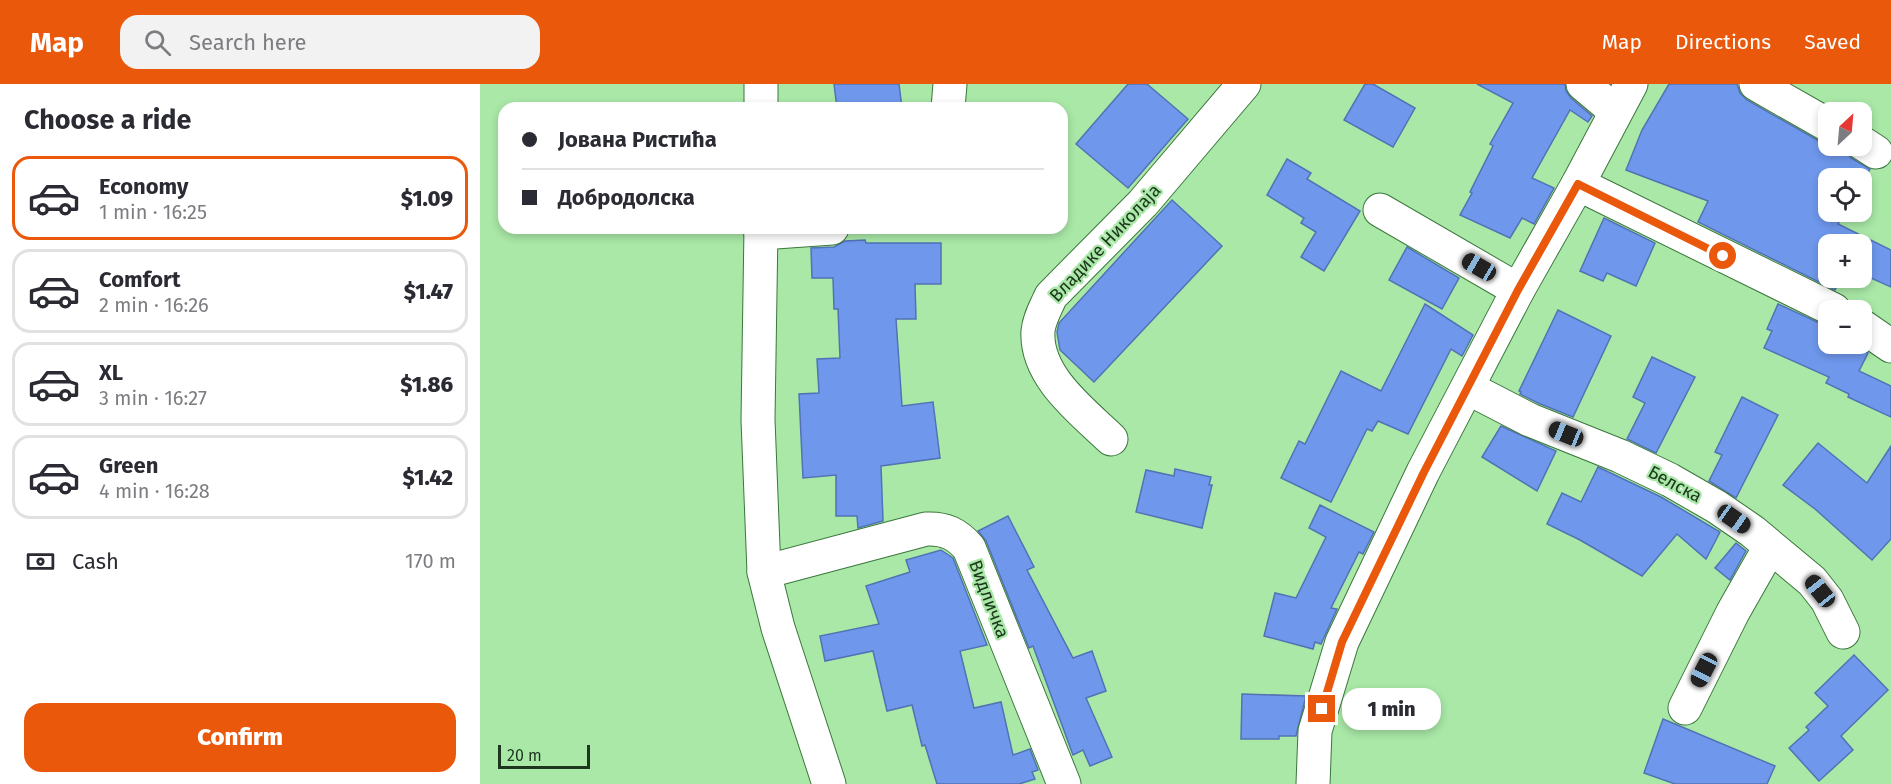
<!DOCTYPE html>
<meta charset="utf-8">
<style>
body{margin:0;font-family:"Fira Sans",sans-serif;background:#f2f2f3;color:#2b2b33;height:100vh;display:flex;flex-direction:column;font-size:22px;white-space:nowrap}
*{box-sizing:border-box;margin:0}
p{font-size:20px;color:#7c7c81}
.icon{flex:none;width:33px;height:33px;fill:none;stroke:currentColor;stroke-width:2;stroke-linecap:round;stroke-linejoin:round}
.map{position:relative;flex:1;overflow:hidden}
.side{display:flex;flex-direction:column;background:#fff;width:480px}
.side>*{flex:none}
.guide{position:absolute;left:18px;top:18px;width:570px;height:132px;border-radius:18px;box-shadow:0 3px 9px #0003;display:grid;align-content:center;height:132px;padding:0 24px;background:#fff}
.needle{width:39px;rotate:26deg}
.tools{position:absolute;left:1338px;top:18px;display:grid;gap:12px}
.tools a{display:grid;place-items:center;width:54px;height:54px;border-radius:12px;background:#fff;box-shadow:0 3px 9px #0003;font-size:30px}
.scale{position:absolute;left:18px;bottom:15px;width:92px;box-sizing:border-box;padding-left:6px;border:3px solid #1d361d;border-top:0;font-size:16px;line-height:21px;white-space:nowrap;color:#1d361d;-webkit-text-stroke:4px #a9e8a7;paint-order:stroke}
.end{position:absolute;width:27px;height:27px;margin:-14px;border:8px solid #ea580c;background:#fff;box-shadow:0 0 0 3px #fff}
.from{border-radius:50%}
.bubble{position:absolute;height:42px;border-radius:18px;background:#fff;box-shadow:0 3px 9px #0003;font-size:20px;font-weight:800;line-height:42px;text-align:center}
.car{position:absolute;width:18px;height:36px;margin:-18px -9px;border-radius:8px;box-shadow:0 0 4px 2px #0007;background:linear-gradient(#222 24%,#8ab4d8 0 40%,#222 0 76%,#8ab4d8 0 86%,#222 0)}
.guide b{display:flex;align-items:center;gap:21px;height:57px;font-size:22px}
.guide b+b{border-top:2px solid #e1e1e2}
.guide i{width:15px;height:15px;background:#2b2b33}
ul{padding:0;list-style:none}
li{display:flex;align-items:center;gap:18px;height:84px;margin:0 12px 9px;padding:0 12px;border:3px solid #e1e1e2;border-radius:18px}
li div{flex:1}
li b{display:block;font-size:22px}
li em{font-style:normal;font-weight:800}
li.active{border-color:#ea580c}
li>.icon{width:54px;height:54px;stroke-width:1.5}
h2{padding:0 24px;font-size:27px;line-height:72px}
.pay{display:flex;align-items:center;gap:15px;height:66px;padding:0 24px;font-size:22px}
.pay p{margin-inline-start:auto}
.button{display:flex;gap:12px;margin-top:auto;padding:12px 24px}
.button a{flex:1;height:69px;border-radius:18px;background:#ea580c;color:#fff;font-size:24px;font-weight:800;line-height:69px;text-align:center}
header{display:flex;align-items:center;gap:36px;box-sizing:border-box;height:84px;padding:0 30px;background:#ea580c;color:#fff}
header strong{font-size:28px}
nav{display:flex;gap:33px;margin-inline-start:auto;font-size:21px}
.search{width:420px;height:54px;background:#f2f2f3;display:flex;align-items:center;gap:15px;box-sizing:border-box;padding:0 21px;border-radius:18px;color:#7c7c81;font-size:22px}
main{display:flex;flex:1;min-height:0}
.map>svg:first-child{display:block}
.building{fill:#6f98ed;stroke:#5272b4;stroke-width:1.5}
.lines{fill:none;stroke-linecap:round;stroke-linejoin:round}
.minor-casing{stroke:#3b773c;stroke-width:35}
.minor{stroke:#fff;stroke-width:33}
.route{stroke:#ea580c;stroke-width:8}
.labels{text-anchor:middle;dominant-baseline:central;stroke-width:4.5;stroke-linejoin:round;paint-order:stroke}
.street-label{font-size:18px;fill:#1d361d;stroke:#a9e8a7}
</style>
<header>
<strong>Map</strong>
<div class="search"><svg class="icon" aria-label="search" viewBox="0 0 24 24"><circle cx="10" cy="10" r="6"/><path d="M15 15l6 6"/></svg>Search here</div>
<nav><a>Map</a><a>Directions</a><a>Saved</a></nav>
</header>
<main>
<section class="side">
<h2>Choose a ride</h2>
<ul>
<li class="active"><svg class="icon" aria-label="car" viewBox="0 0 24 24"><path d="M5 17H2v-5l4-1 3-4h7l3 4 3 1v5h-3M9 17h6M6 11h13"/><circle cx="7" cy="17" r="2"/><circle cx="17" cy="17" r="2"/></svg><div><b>Economy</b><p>1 min · 16:25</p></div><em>$1.09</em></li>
<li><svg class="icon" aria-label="car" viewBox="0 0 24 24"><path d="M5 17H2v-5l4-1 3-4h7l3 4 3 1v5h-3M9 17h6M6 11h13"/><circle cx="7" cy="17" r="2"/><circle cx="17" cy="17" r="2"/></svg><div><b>Comfort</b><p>2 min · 16:26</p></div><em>$1.47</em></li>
<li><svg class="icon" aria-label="car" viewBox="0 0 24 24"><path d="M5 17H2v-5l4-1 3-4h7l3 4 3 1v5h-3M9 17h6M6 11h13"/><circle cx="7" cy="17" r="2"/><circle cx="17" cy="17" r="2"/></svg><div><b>XL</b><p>3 min · 16:27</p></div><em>$1.86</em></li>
<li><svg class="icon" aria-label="car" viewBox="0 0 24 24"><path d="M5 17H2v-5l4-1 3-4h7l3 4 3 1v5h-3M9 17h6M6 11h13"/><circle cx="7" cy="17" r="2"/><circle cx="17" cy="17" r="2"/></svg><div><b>Green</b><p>4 min · 16:28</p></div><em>$1.42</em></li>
</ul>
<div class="pay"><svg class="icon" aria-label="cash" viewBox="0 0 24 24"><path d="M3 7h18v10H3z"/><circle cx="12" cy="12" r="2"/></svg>Cash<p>170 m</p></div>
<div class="button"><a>Confirm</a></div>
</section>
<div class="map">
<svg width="1411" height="700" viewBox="0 0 1411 700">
<rect width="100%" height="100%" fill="#a9e8a7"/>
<g class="building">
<polygon points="354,0 419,0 422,24 357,24"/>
<polygon points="648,0 667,0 708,35 648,104 596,60"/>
<polygon points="885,0 893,0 935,24 913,63 864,36"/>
<polygon points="997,0 1085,0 1086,7 1091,14 1112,32 1108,38 1090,26 1052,94 1074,104 1054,140 1042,134 1030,154 980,131 992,109 990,108 1013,62 1010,60 1033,19"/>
<polygon points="1189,0 1257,0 1260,9 1267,16 1339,57 1348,60 1348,62 1364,62 1366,68 1371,74 1390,85 1382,99 1382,94 1348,94 1348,128 1365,128 1358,140 1411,166 1411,203 1382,190 1382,160 1348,160 1348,194 1361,194 1355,206 1218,138 1228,117 1146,86 1162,46"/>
<polygon points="807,75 831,89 827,95 880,127 844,187 821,173 836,148 821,139 824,134 787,111"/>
<polygon points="692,116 742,162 614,298 580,266 577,248 579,239"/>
<polygon points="1124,134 1175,159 1156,202 1127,189 1123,197 1100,187"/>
<polygon points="385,156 386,159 461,159 461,200 435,200 436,235 416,235 422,322 453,318 460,374 401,382 403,437 378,444 377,432 356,432 356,391 323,394 319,310 339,309 337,275 360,274 358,225 354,225 353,194 332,194 331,164 354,163 365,157"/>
<polygon points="927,163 979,194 962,225 909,196"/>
<polygon points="945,220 993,251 982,272 971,265 928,350 898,337 892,347 887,345 851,418 801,394 819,357 825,360 861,287 901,307"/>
<polygon points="1298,220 1348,243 1348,260 1374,260 1388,269 1379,287 1411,302 1411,333 1368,313 1369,310 1346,299 1349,293 1284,264 1292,247 1287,245"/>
<polygon points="1078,226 1131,252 1093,333 1058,319 1040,310 1041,308 1039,307"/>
<polygon points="1172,273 1215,293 1176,369 1147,355 1165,319 1153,313"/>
<polygon points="1262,313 1298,331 1256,414 1229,397 1242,371 1235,368"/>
<polygon points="1021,342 1076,367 1057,407 1002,373"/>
<polygon points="1338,359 1387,399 1411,362 1411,455 1392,476 1335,425 1303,401"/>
<polygon points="1118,383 1181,413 1240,448 1226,475 1197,450 1162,492 1100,456 1067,440 1082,409 1101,418"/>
<polygon points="695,385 731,393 729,401 732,401 722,444 656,428 666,386 694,392"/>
<polygon points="840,421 894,448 883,470 879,468 851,524 857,525 841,560 835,558 833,565 784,552 795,509 816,514 846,453 829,444"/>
<polygon points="528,432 554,483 547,486 593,574 612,567 626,607 606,614 632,673 610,682 603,666 593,671 553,562 549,564 506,457 498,447"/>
<polygon points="1256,459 1266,467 1250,496 1235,484"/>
<polygon points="461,466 473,474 507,561 480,567 494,624 521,618 533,671 550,665 558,686 552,688 555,695 539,700 457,700 445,661 442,662 432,621 407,627 393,567 345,577 340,552 399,540 386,502 430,488 426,476"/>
<polygon points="1374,571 1408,606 1361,652 1373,666 1339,697 1309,664 1329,646 1326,643 1348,622 1335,609"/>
<polygon points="762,610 826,612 816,652 799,652 799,655 761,655"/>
<polygon points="1183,635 1295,682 1287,700 1195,700 1164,689"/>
</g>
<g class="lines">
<defs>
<g id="minor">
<polyline points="1103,0 1135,27"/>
<polyline points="1276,0 1348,41"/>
<polyline points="281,24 281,0"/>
<polyline points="468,24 470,0"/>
<polyline points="1382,59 1396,68"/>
<polyline points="1098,100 1354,226"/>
<polyline points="900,126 1038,206"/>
<polyline points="281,144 278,336 284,488 298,544 349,700"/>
<polyline points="281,149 352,144"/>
<polyline points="1382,242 1411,262"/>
<polyline points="988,304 1050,336 1140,372 1190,396 1237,423 1272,447 1332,497 1347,516 1363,548"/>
<path d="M631,355C602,327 555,292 558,247C559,235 566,223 571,212L663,119L764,0"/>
<path d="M284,488L446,445C465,444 477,450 489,464L584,700"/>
<polyline points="1205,624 1253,528 1290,463"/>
<polyline points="833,700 835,647 862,558 943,388 1038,206 1098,100 1151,0"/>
</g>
</defs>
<use href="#minor" class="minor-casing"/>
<use href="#minor" class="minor"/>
</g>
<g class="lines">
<polyline class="route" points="842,625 862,558 944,388 1038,206 1098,100 1243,172"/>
</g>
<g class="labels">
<g class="street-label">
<text transform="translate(625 159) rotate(-47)">Владике Николаја</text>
<text transform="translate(1195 400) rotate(28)">Белска</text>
<text transform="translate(509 515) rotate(69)">Видличка</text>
</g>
</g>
</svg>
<div class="tools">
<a><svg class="needle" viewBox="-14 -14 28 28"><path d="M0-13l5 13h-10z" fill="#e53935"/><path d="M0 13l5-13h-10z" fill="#7c7c81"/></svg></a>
<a><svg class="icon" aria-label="locate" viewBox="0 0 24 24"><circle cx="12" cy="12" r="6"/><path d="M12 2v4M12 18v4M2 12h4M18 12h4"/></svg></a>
<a>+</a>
<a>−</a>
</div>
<div class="scale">20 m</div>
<i class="end from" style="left:1243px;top:172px"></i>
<i class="end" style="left:842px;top:625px"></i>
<div class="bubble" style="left:862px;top:604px;width:99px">1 min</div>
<i class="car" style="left:999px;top:183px;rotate:300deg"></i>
<i class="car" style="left:1086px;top:350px;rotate:292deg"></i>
<i class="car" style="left:1254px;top:435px;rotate:125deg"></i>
<i class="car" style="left:1340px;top:507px;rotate:321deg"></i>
<i class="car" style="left:1224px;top:586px;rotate:207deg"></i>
<div class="guide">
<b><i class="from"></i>Јована Ристића</b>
<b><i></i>Добродолска</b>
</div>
</div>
</main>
